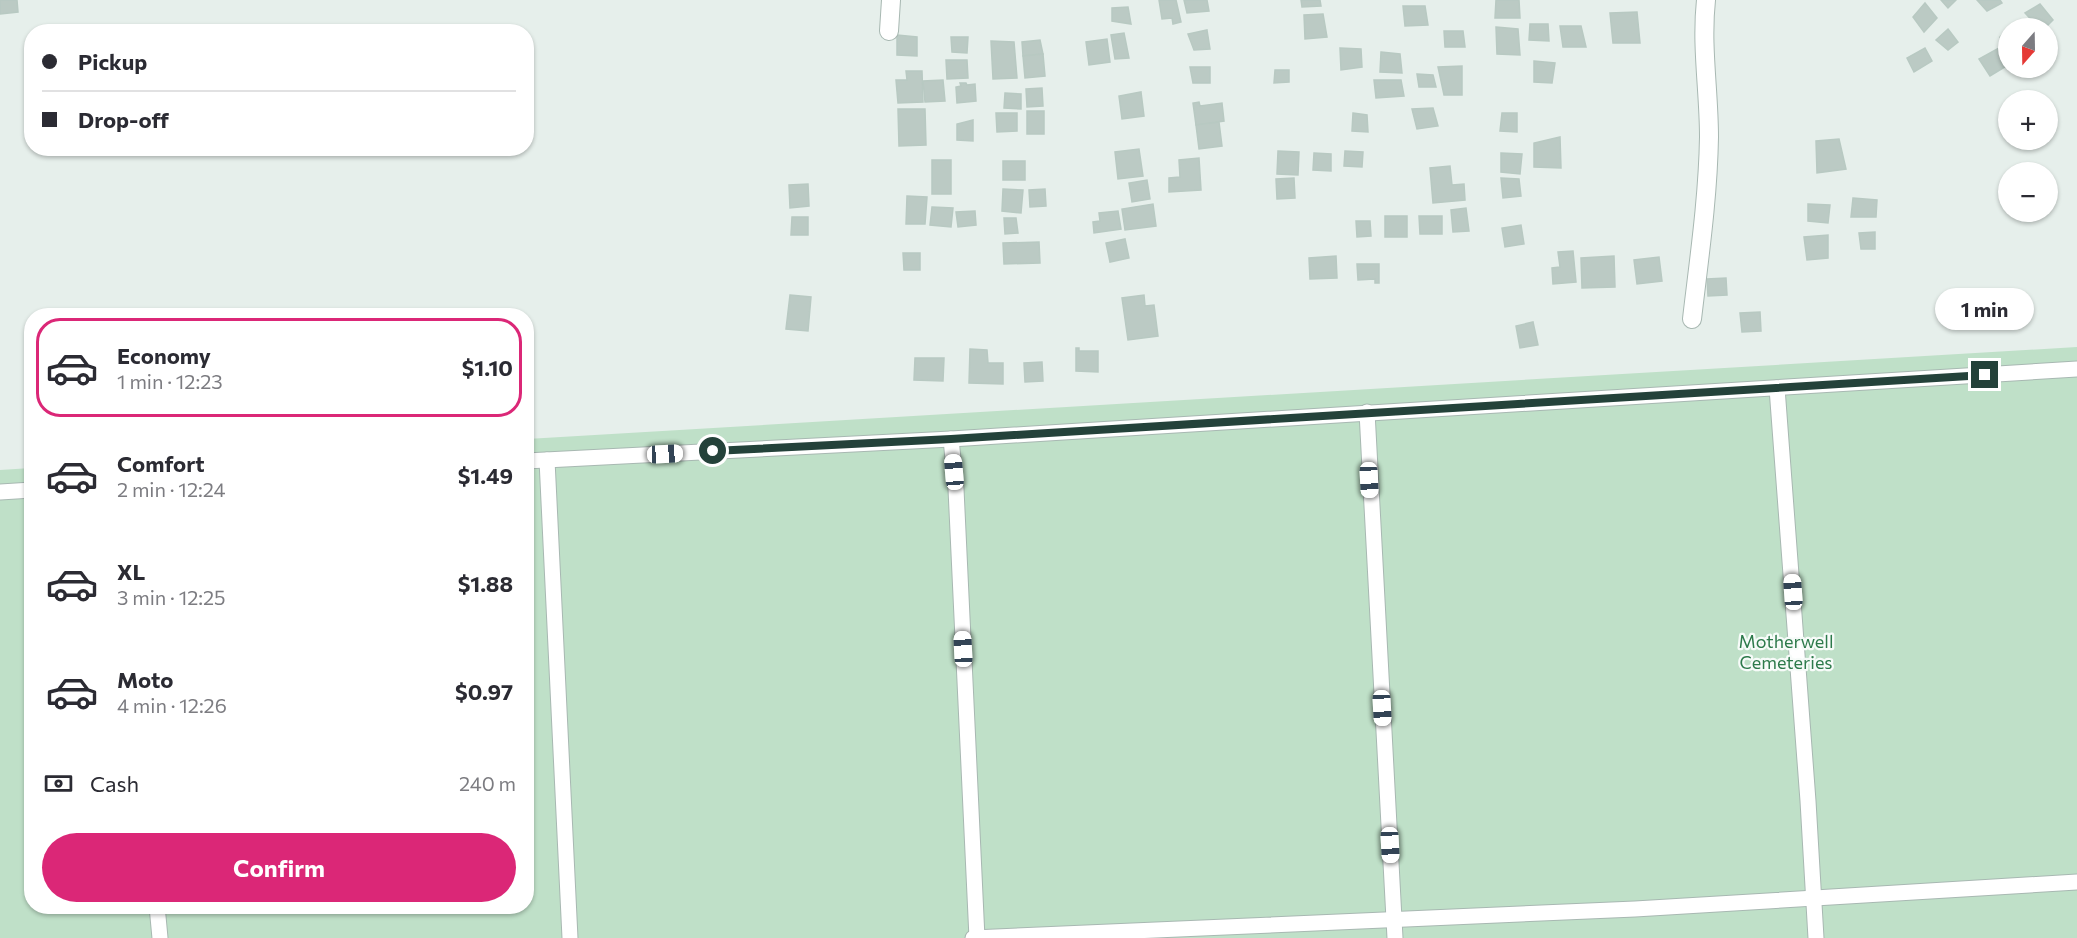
<!DOCTYPE html>
<meta charset="utf-8">
<style>
body{margin:0;font-family:Commissioner,sans-serif;background:#f2f2f3;color:#2b2b33;height:100vh;display:flex;flex-direction:column;font-size:22px;white-space:nowrap}
*{box-sizing:border-box;margin:0}
p{font-size:20px;color:#7c7c81}
.icon{flex:none;width:33px;height:33px;fill:none;stroke:currentColor;stroke-width:2;stroke-linecap:round;stroke-linejoin:round}
.map{position:relative;flex:1;overflow:hidden}
.drawer{position:absolute;left:24px;top:308px;width:510px;height:606px;display:flex;flex-direction:column;background:#fff;border-radius:24px;box-shadow:0 2px 4px #0004}
.drawer>*{flex:none}
.hud{position:absolute;left:24px;top:24px;width:510px;height:132px;border-radius:24px;box-shadow:0 2px 4px #0004;display:grid;align-content:center;height:132px;padding:0 18px;background:#fff}
.needle{width:39px;rotate:200deg}
.controls{position:absolute;left:1998px;top:18px;display:grid;gap:12px}
.controls a{display:grid;place-items:center;width:60px;height:60px;border-radius:50%;background:#fff;box-shadow:0 2px 4px #0004;font-size:30px}
.end{position:absolute;width:27px;height:27px;margin:-14px;border:8px solid #24423a;background:#fff;box-shadow:0 0 0 3px #fff}
.from{border-radius:50%}
.bubble{position:absolute;height:42px;border-radius:21px;background:#fff;box-shadow:0 2px 4px #0004;font-size:20px;font-weight:700;line-height:42px;text-align:center}
.car{position:absolute;width:18px;height:36px;margin:-18px -9px;border-radius:8px;box-shadow:0 0 4px 2px #0007;background:linear-gradient(#fff 24%,#345 0 40%,#fff 0 76%,#345 0 86%,#fff 0)}
.hud b{display:flex;align-items:center;gap:21px;height:57px;font-size:22px}
.hud b+b{border-top:2px solid #e1e1e2}
.hud i{width:15px;height:15px;background:#2b2b33}
ul{padding:10px 0 0;list-style:none}
li{display:flex;align-items:center;gap:18px;height:99px;margin:0 12px 9px;padding:0 6px;border:3px solid transparent;border-radius:24px}
li div{flex:1}
li b{display:block;font-size:22px}
li em{font-style:normal;font-weight:700}
li.on{border-color:#db2777}
li>.icon{width:54px;height:54px;stroke-width:1.5}
.pay{display:flex;align-items:center;gap:15px;height:66px;padding:0 18px;font-size:22px}
.pay p{margin-inline-start:auto}
.cta{display:flex;gap:12px;margin-top:auto;padding:12px 18px}
.cta a{flex:1;height:69px;border-radius:36px;background:#db2777;color:#fff;font-size:24px;font-weight:700;line-height:69px;text-align:center}
.map>svg:first-child{display:block}
.green{fill:#bfe0c8}
.building{fill:#bbcac4;stroke:#b8c9c2;stroke-width:1.5}
.lines{fill:none;stroke-linecap:round;stroke-linejoin:round}
.service-casing{stroke:#a8b8b2;stroke-width:17}
.minor-casing{stroke:#a8b8b2;stroke-width:20}
.service{stroke:#fff;stroke-width:15}
.minor{stroke:#fff;stroke-width:18}
.route{stroke:#24423a;stroke-width:8}
.labels{text-anchor:middle;dominant-baseline:central;stroke-width:4.5;stroke-linejoin:round;paint-order:stroke}
.park-label{font-size:18px;fill:#2d7a4b;stroke:#f7fbf9}
</style>
<div class="map">
<svg width="2077" height="938" viewBox="0 0 2077 938">
<rect width="100%" height="100%" fill="#e6efeb"/>
<polygon class="green" points="2077,347 2077,938 0,938 0,470 31,468 32,906 526,906 527,439"/>
<g class="building">
<polygon points="0,0 17,0 18,12 0,14"/>
<polygon points="1159,0 1176,0 1181,22 1173,24 1172,18 1162,19"/>
<polygon points="1184,0 1207,0 1209,11 1187,13"/>
<polygon points="1301,0 1320,0 1321,6 1302,7"/>
<polygon points="1496,0 1519,0 1520,18 1495,18"/>
<polygon points="1941,0 1956,0 1948,8"/>
<polygon points="1977,0 2000,0 2002,3 1987,11"/>
<polygon points="1925,3 1937,18 1924,32 1913,17"/>
<polygon points="2040,4 2053,20 2045,28 2039,28 2025,13"/>
<polygon points="1403,6 1425,6 1428,25 1405,26"/>
<polygon points="1128,7 1131,24 1112,21 1112,8"/>
<polygon points="1637,12 1640,43 1613,43 1610,13"/>
<polygon points="1323,14 1327,37 1305,39 1304,15"/>
<polygon points="1530,24 1548,24 1549,41 1529,40"/>
<polygon points="1560,26 1581,26 1586,47 1563,47"/>
<polygon points="1496,27 1518,29 1520,55 1497,54"/>
<polygon points="1948,29 1958,42 1948,50 1936,40"/>
<polygon points="1207,30 1210,49 1194,50 1188,34"/>
<polygon points="2008,30 2008,47 2000,37"/>
<polygon points="1444,31 1463,31 1465,47 1445,47"/>
<polygon points="1124,33 1129,58 1115,59 1111,35"/>
<polygon points="897,35 917,37 917,56 897,55"/>
<polygon points="951,37 968,37 967,53 952,52"/>
<polygon points="1107,39 1110,62 1089,65 1086,42"/>
<polygon points="1040,40 1043,54 1023,56 1022,42"/>
<polygon points="991,41 1014,42 1017,78 993,79"/>
<polygon points="1340,48 1361,49 1362,67 1341,70"/>
<polygon points="1925,48 1932,61 1914,72 1907,58"/>
<polygon points="1999,48 2008,61 2008,65 1990,76 1979,59"/>
<polygon points="1381,52 1400,54 1402,73 1380,72"/>
<polygon points="1043,54 1045,76 1025,78 1023,56"/>
<polygon points="946,60 967,60 968,78 947,79"/>
<polygon points="1534,61 1555,63 1552,83 1534,82"/>
<polygon points="1462,66 1462,95 1444,95 1438,67"/>
<polygon points="1190,67 1210,67 1210,83 1193,83"/>
<polygon points="1275,70 1289,70 1289,82 1274,83"/>
<polygon points="906,71 922,71 923,102 898,103 896,80 907,80"/>
<polygon points="1417,74 1433,75 1436,87 1419,87"/>
<polygon points="943,80 945,101 925,102 923,81"/>
<polygon points="1374,80 1401,80 1404,96 1376,98"/>
<polygon points="960,83 966,83 967,85 975,84 976,101 957,103 956,87 961,86"/>
<polygon points="1042,88 1043,106 1027,107 1026,89"/>
<polygon points="1141,92 1144,116 1122,119 1119,96"/>
<polygon points="1005,93 1021,94 1021,109 1004,108"/>
<polygon points="1199,102 1200,106 1222,103 1224,121 1196,125 1193,103"/>
<polygon points="1433,108 1438,126 1417,129 1412,109"/>
<polygon points="898,109 925,109 926,145 899,146"/>
<rect x="1027" y="111" width="17" height="23"/>
<polygon points="996,113 1017,113 1017,131 997,132"/>
<polygon points="1353,113 1367,115 1368,132 1352,131"/>
<polygon points="1502,113 1517,113 1517,132 1500,131"/>
<polygon points="973,120 973,141 957,140 957,124"/>
<polygon points="1219,122 1222,146 1199,149 1196,125"/>
<polygon points="1560,137 1561,168 1534,167 1534,143"/>
<polygon points="1839,139 1846,169 1817,173 1816,141"/>
<polygon points="1139,149 1143,176 1118,179 1115,152"/>
<polygon points="1278,151 1299,152 1298,175 1277,174"/>
<polygon points="1345,151 1363,152 1362,167 1344,166"/>
<polygon points="1314,153 1331,154 1331,171 1313,170"/>
<polygon points="1501,153 1522,154 1520,174 1501,172"/>
<polygon points="1199,158 1201,190 1169,192 1169,178 1180,177 1179,160"/>
<rect x="932" y="160" width="19" height="34"/>
<rect x="1003" y="161" width="22" height="19"/>
<polygon points="1450,166 1452,185 1464,184 1465,200 1433,203 1430,168"/>
<polygon points="1294,178 1295,198 1277,199 1276,179"/>
<polygon points="1501,178 1519,179 1521,196 1503,198"/>
<polygon points="1147,180 1150,199 1132,202 1129,183"/>
<polygon points="808,184 809,206 790,208 789,185"/>
<polygon points="1003,189 1023,190 1021,213 1002,211"/>
<polygon points="1045,189 1046,206 1030,207 1029,190"/>
<polygon points="907,196 927,197 925,224 906,224"/>
<polygon points="1853,198 1877,200 1876,217 1851,217"/>
<polygon points="1153,204 1156,226 1125,230 1122,209"/>
<polygon points="1808,204 1830,205 1828,223 1808,221"/>
<polygon points="932,207 953,208 951,227 930,225"/>
<polygon points="1466,208 1469,231 1453,232 1451,210"/>
<polygon points="975,211 976,225 958,227 956,212"/>
<polygon points="1118,211 1121,229 1094,233 1093,222 1100,221 1099,213"/>
<rect x="1385" y="216" width="22" height="21"/>
<polygon points="1419,216 1442,216 1442,234 1420,234"/>
<polygon points="792,217 808,217 808,235 791,235"/>
<polygon points="1004,218 1016,218 1018,233 1005,234"/>
<polygon points="1356,221 1370,221 1371,236 1357,237"/>
<polygon points="1521,225 1524,244 1505,247 1502,228"/>
<polygon points="1875,232 1875,249 1861,249 1859,233"/>
<polygon points="1828,235 1828,258 1807,260 1804,237"/>
<polygon points="1125,239 1129,258 1110,262 1106,243"/>
<polygon points="1039,242 1040,263 1004,264 1003,243"/>
<polygon points="1573,251 1576,282 1553,284 1552,268 1560,267 1558,252"/>
<polygon points="903,253 920,253 920,270 904,270"/>
<polygon points="1336,256 1337,278 1310,279 1309,258"/>
<polygon points="1614,256 1615,287 1582,288 1581,258"/>
<polygon points="1659,257 1662,281 1637,284 1634,260"/>
<polygon points="1357,264 1379,264 1379,283 1375,283 1375,279 1358,280"/>
<polygon points="1726,278 1727,295 1708,296 1707,279"/>
<polygon points="790,295 811,297 808,331 786,329"/>
<polygon points="1144,295 1145,306 1154,305 1158,336 1128,340 1122,298"/>
<polygon points="1760,312 1761,331 1742,332 1740,313"/>
<polygon points="1533,322 1538,345 1520,348 1516,326"/>
<polygon points="1076,348 1079,348 1079,351 1098,351 1098,372 1076,371"/>
<polygon points="970,349 987,350 988,363 1003,363 1003,384 969,383"/>
<polygon points="915,358 944,358 943,381 914,380"/>
<polygon points="1042,362 1043,381 1025,382 1024,363"/>
</g>
<g class="lines">
<defs>
<g id="service">
<polyline points="1777,388 1808,801 1816,938"/>
<polyline points="1367,412 1395,938"/>
<polyline points="951,439 956,489 977,938"/>
<polyline points="547,460 570,938"/>
<polyline points="526,461 951,439 2077,369"/>
<polyline points="0,492 32,490"/>
<polyline points="157,906 160,938"/>
<polyline points="973,938 1635,909 2077,882"/>
</g>
<g id="minor">
<polyline points="889,31 891,0"/>
<path d="M1692,319C1699,259 1708,198 1709,137C1709,91 1701,46 1706,0"/>
</g>
</defs>
<use href="#service" class="service-casing"/>
<use href="#minor" class="minor-casing"/>
<use href="#service" class="service"/>
<use href="#minor" class="minor"/>
</g>
<g class="lines">
<polyline class="route" points="713,451 951,439 1985,375"/>
</g>
<g class="labels">
<g class="park-label">
<text x="1786" y="641">Motherwell<tspan x="1786" dy="21">Cemeteries</tspan></text>
</g>
</g>
</svg>
<div class="controls">
<a><svg class="needle" viewBox="-14 -14 28 28"><path d="M0-13l5 13h-10z" fill="#e53935"/><path d="M0 13l5-13h-10z" fill="#7c7c81"/></svg></a>
<a>+</a>
<a>−</a>
</div>
<i class="end from" style="left:713px;top:451px"></i>
<i class="end" style="left:1985px;top:375px"></i>
<div class="bubble" style="left:1935px;top:288px;width:99px">1 min</div>
<i class="car" style="left:665px;top:454px;rotate:87deg"></i>
<i class="car" style="left:954px;top:472px;rotate:355deg"></i>
<i class="car" style="left:1369px;top:480px;rotate:177deg"></i>
<i class="car" style="left:1793px;top:592px;rotate:356deg"></i>
<i class="car" style="left:963px;top:649px;rotate:357deg"></i>
<i class="car" style="left:1382px;top:708px;rotate:177deg"></i>
<i class="car" style="left:1390px;top:845px;rotate:177deg"></i>
<div class="hud">
<b><i class="from"></i>Pickup</b>
<b><i></i>Drop-off</b>
</div>
<section class="drawer">
<ul>
<li class="on"><svg class="icon" aria-label="car" viewBox="0 0 24 24"><path d="M5 17H2v-5l4-1 3-4h7l3 4 3 1v5h-3M9 17h6M6 11h13"/><circle cx="7" cy="17" r="2"/><circle cx="17" cy="17" r="2"/></svg><div><b>Economy</b><p>1 min · 12:23</p></div><em>$1.10</em></li>
<li><svg class="icon" aria-label="car" viewBox="0 0 24 24"><path d="M5 17H2v-5l4-1 3-4h7l3 4 3 1v5h-3M9 17h6M6 11h13"/><circle cx="7" cy="17" r="2"/><circle cx="17" cy="17" r="2"/></svg><div><b>Comfort</b><p>2 min · 12:24</p></div><em>$1.49</em></li>
<li><svg class="icon" aria-label="car" viewBox="0 0 24 24"><path d="M5 17H2v-5l4-1 3-4h7l3 4 3 1v5h-3M9 17h6M6 11h13"/><circle cx="7" cy="17" r="2"/><circle cx="17" cy="17" r="2"/></svg><div><b>XL</b><p>3 min · 12:25</p></div><em>$1.88</em></li>
<li><svg class="icon" aria-label="car" viewBox="0 0 24 24"><path d="M5 17H2v-5l4-1 3-4h7l3 4 3 1v5h-3M9 17h6M6 11h13"/><circle cx="7" cy="17" r="2"/><circle cx="17" cy="17" r="2"/></svg><div><b>Moto</b><p>4 min · 12:26</p></div><em>$0.97</em></li>
</ul>
<div class="pay"><svg class="icon" aria-label="cash" viewBox="0 0 24 24"><path d="M3 7h18v10H3z"/><circle cx="12" cy="12" r="2"/></svg>Cash<p>240 m</p></div>
<div class="cta"><a>Confirm</a></div>
</section>
</div>
